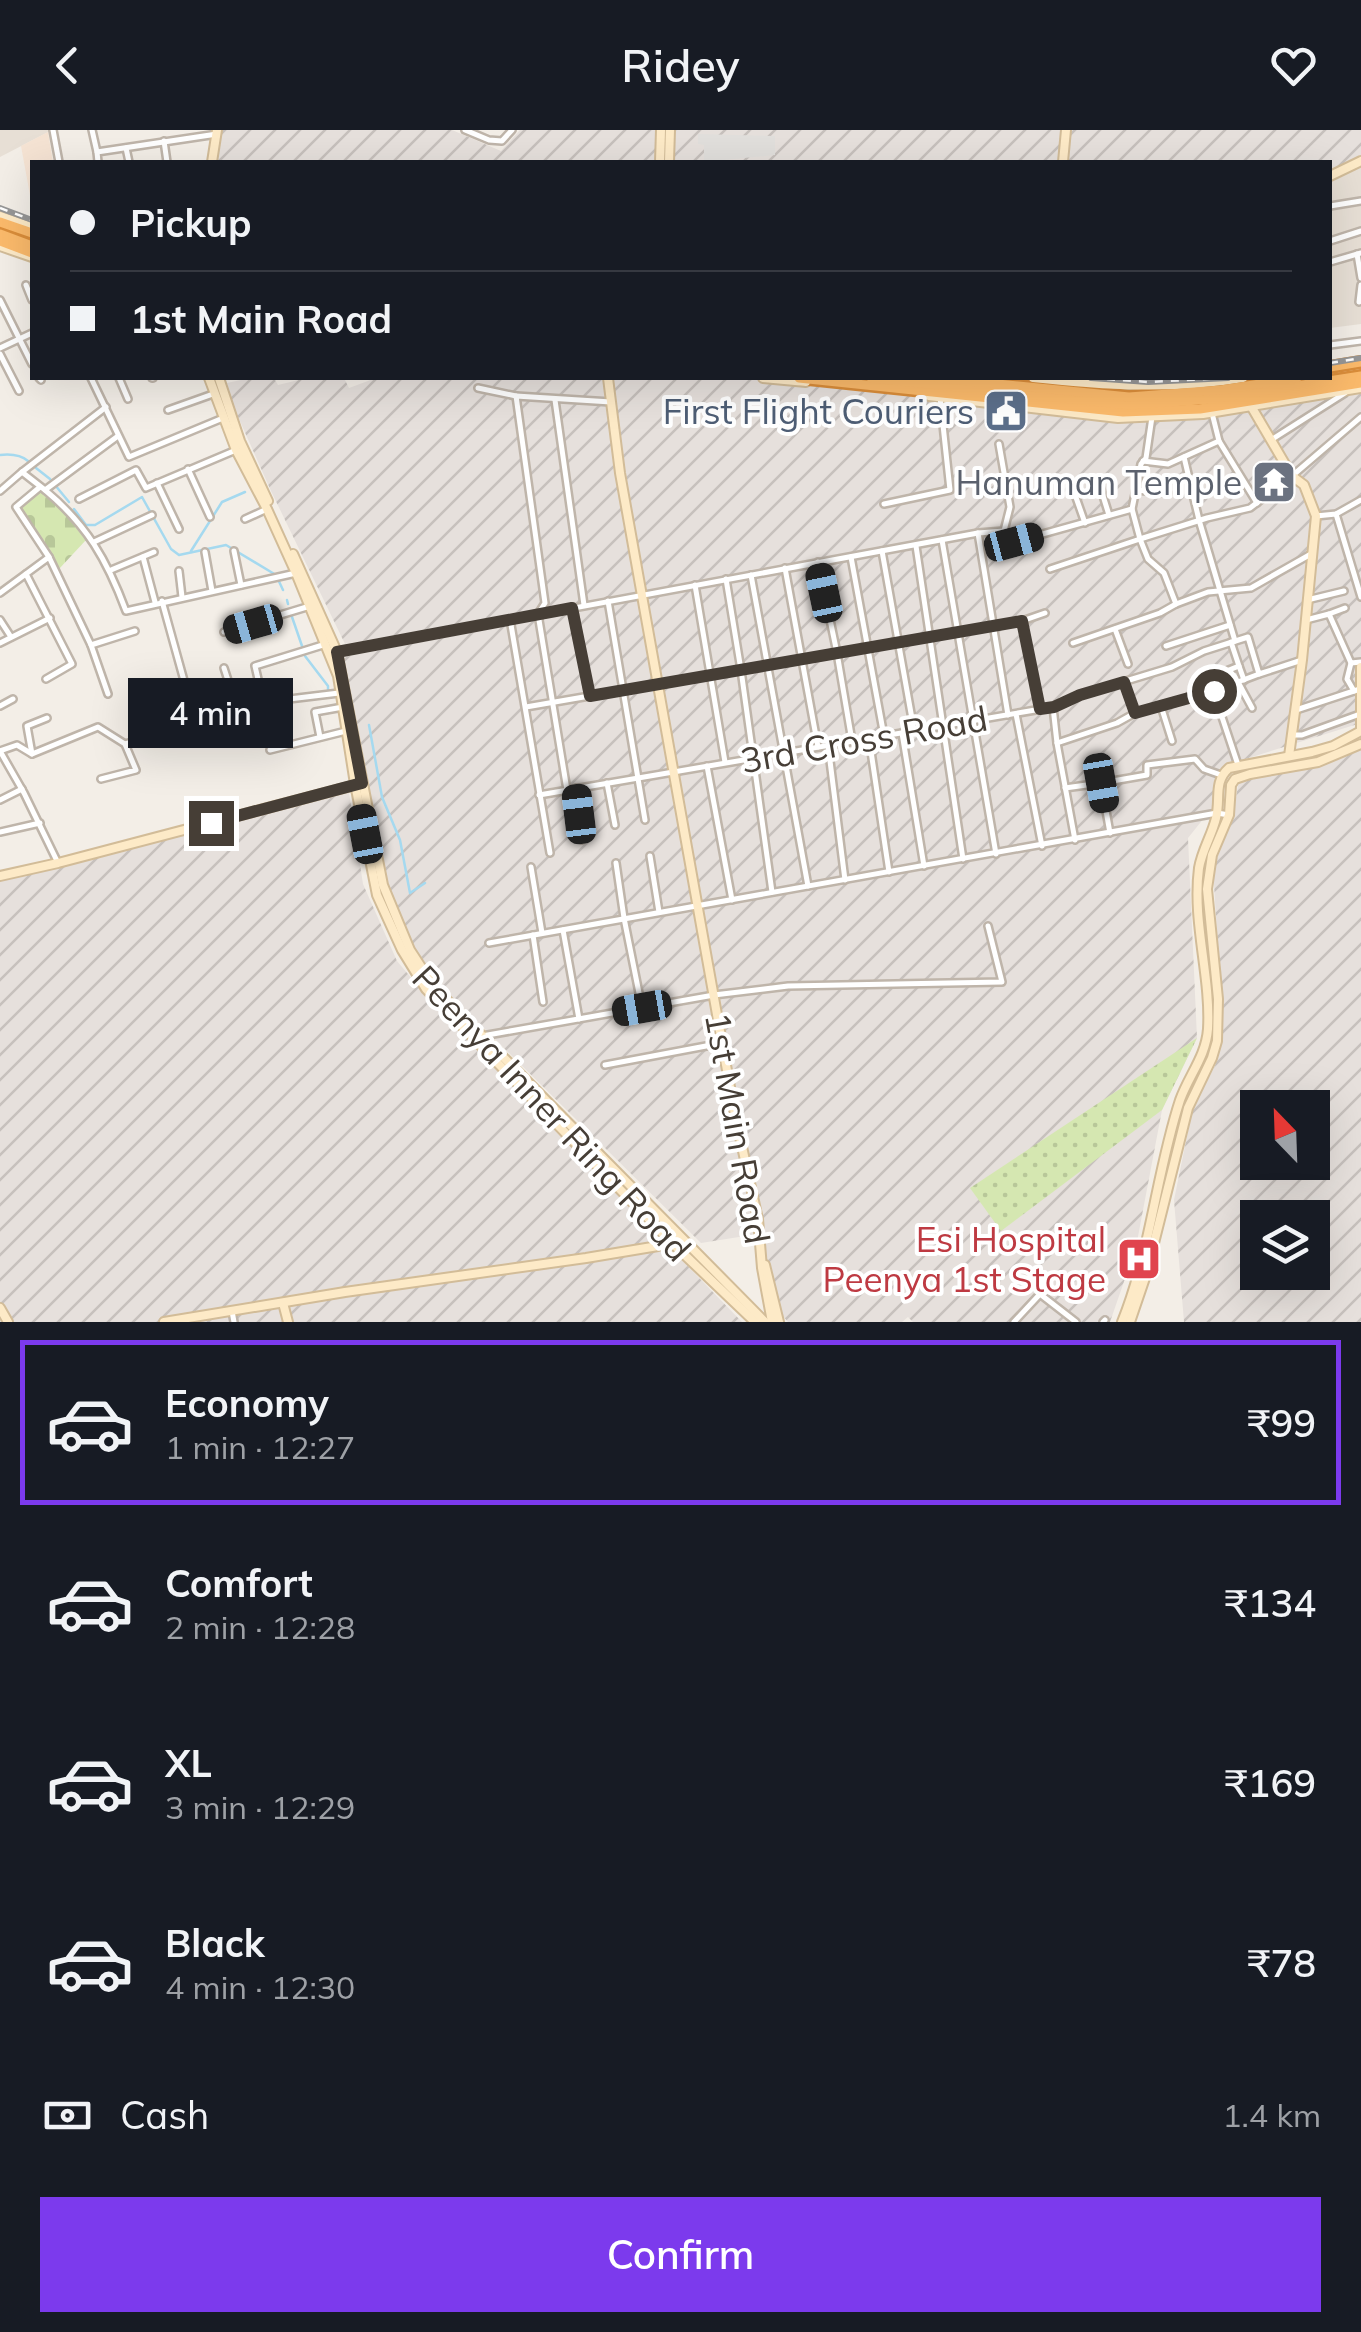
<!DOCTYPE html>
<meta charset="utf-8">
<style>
body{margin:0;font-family:Mulish,sans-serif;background:#20242c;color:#f1f3f6;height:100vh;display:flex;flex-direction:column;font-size:38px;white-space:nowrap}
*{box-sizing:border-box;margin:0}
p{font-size:32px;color:#9ea1a6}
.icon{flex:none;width:55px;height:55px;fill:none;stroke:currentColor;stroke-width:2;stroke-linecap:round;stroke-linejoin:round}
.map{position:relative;height:1192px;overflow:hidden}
.drawer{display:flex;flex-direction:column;background:#171b24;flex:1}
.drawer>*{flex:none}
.top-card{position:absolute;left:30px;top:30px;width:1302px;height:220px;border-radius:0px;box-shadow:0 10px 40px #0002;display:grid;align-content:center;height:220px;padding:0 40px;background:#171b24}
.needle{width:65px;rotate:337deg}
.controls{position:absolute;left:1240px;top:960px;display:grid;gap:20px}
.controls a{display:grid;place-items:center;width:90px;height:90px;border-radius:0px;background:#171b24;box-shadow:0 10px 40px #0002;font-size:50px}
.end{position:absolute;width:45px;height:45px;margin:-22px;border:12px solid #463e36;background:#fff;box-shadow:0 0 0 5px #fff}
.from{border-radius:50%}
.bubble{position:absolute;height:70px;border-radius:0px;background:#171b24;box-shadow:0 10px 40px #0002;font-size:32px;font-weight:600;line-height:70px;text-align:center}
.car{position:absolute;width:30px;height:60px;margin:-30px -15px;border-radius:12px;box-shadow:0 0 8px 2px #0007;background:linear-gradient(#222 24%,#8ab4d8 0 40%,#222 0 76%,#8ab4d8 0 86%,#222 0)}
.top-card b{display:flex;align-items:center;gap:35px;height:95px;font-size:38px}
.top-card b+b{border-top:2px solid #363941}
.top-card i{width:25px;height:25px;background:#f1f3f6}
ul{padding:18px 0 0;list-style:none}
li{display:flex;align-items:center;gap:30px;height:165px;margin:0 20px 15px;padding:0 20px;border:5px solid transparent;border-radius:0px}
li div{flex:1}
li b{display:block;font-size:38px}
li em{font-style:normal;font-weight:600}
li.on{border-color:#7c3aed}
li>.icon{width:90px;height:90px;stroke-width:1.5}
.pay{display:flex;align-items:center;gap:25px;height:110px;padding:0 40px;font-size:38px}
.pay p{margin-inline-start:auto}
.primary-button{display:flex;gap:20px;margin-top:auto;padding:20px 40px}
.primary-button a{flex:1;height:115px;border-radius:0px;background:#7c3aed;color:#fff;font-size:40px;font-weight:600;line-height:115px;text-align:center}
header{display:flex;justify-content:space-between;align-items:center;height:130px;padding:0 40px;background:#171b24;font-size:45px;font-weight:600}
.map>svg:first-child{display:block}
.residential{fill:#e7dfd5}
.commercial{fill:#f5e3d3}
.industrial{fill:url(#industrial-furrows);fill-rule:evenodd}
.cemetery{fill:url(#cemetery-stones)}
.park{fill:url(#park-dots)}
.parking{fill:#e1dfdc}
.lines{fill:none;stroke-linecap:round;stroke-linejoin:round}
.stream{stroke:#a5d9ef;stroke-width:2.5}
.street-casing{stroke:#bfb5aa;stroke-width:10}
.secondary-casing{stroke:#d2bc98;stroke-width:12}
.highway-casing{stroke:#da8d3a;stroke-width:14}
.street{stroke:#fff;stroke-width:5}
.secondary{stroke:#fdeac7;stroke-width:8}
.highway{stroke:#fbba6b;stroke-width:9}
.rail-casing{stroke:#969696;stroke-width:6}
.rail{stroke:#fff;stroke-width:2.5;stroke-dasharray:8;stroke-linecap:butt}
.route{stroke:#463e36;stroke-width:12}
.labels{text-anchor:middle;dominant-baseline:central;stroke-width:8;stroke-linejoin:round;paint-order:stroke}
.service-label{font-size:35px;fill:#4e5e75;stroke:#fff;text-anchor:end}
.worship-label{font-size:35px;fill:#5b616d;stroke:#fff;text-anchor:end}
.street-label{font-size:35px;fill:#463e36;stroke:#fff}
.health-label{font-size:35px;fill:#be3a42;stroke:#fff;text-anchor:end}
</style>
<header><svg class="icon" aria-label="back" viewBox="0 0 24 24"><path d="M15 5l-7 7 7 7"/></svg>Ridey<svg class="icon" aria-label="heart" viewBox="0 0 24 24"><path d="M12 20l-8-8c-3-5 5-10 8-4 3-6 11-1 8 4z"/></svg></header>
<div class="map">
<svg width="1361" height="1192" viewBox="0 0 1361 1192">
<defs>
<pattern id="industrial-furrows" width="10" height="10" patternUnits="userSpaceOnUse" patternTransform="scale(2.5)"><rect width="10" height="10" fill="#e6e0dc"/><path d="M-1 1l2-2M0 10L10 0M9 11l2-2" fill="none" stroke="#c7c1bd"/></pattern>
<pattern id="cemetery-stones" width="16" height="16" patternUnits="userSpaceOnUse" patternTransform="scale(2.5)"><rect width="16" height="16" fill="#d5e7b1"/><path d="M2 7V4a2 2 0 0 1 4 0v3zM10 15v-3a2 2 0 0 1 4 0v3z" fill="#b8c799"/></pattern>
<pattern id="park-dots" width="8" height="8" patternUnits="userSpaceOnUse" patternTransform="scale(2.5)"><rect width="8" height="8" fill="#d5e7b1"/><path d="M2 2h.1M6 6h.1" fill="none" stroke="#b8c799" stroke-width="1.8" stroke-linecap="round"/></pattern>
</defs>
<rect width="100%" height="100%" fill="#f3eee7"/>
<g class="residential">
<polygon points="0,0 52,0 0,27"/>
<polygon points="1361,36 1361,194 1330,198 1330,51"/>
</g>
<polygon class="commercial" points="48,2 53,32 32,32 32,76 21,16"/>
<g class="industrial">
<polygon points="218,0 452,0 501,21 520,0 1361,0 1361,36 1330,51 1330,32 214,32"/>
<polygon points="250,248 274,248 278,255 307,248 344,248 349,258 376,248 1119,248 1124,288 1191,289 1305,268 1361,260 1361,593 1226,635 1212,678 1188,708 1197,908 1162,980 1136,1117 1110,1192 913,1192 908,1187 902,1192 788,1192 776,1178 758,1104 701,1113 425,840 388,759 344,527 496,498 509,485 345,514 271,361 231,271 227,253"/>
<path d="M1361,617V1192H1184L1174,1070L1194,972L1215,936L1223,903L1213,738L1232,691L1239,650L1297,641ZM1258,978H1312V1032H1258ZM1258,1088H1312V1142H1258Z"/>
<polygon points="349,663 363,754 397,831 434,875 742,1192 0,1192 0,749"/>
</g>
<polygon class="cemetery" points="41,354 86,410 59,439 14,374"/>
<polygon class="park" points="1197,908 1162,980 1001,1101 970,1058"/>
<polygon class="parking" points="698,4 775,6 775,25 704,32 704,15 698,14"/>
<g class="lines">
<g class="stream">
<path d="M0,325C9,324 21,325 28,331"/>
<polyline points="36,338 50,349 69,372"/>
<polyline points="74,379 86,395 95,395 142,367 171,419 179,425 226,415 276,445 283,460"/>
<polyline points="191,421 222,372 245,362"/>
<polyline points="287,470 288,474"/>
<polyline points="291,484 302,516"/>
<polyline points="305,526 328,556 328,561"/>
<polyline points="369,595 382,667 400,710 410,763 425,753"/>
</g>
<defs>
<g id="street">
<polyline points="53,0 59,32"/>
<polyline points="92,0 97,22"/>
<polyline points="465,0 489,10 502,11 512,0"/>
<polyline points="164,11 167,32"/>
<polyline points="126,18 129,32"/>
<polyline points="98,32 97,22 217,4"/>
<polyline points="1330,76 1361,71"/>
<polyline points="1330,111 1361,101"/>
<polyline points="1357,124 1361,148"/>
<polyline points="1330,132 1361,123"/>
<polyline points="26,155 32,170"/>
<polyline points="0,170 32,234"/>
<polyline points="1359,172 1361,155"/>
<polyline points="1330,215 1361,211"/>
<polyline points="0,218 32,203"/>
<polyline points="0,224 19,261"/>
<polyline points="39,248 41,250"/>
<polyline points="91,248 129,327 223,288"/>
<polyline points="119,248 128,269"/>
<polyline points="152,248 153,248"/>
<polyline points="478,258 516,266"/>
<polyline points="555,270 584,475"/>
<polyline points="168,280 213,264"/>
<polyline points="1212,283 1219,311 1257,373"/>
<polyline points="1271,310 1345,263"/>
<polyline points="999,314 1010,377 1004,401 1014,412 1132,379"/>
<polyline points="1184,327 1199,390 1235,511"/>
<polyline points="1143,331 1168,334 1219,311"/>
<polyline points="188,339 210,387"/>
<polyline points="22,342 45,360 118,306"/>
<polyline points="157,353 179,399"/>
<polyline points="1099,353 1109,385"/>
<polyline points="40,357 16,377 49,427"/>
<polyline points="1073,359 1085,393"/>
<path d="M45,360C87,395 107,430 126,481L296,443"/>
<polyline points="1136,360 1168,363"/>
<polyline points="0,361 22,342 106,277"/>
<polyline points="79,369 136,340 146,358 236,320"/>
<polyline points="884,374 950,360 940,267"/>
<polyline points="1336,384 1361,467"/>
<polyline points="1316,386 1336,384 1361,370"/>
<polyline points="245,389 267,379"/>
<polyline points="978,403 1008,585"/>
<polyline points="942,410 996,724"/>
<polyline points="94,412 152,385"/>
<polyline points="916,416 963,729"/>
<polyline points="234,421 241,455"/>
<polyline points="882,421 914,600"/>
<polyline points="205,422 212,461"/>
<polyline points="143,427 155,472"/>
<polyline points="851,427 884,606"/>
<polyline points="818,432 837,523 852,611"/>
<polyline points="785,438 818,617"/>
<polyline points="1050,439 1140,409 1132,379 1141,334 1146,328 1152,287"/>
<polyline points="111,440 154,422"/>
<polyline points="179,441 182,467"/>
<polyline points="26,444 72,534 46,549"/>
<polyline points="751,445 808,756"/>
<polyline points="726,449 741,540 772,762"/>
<polyline points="695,455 725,632"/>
<polyline points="0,463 49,427 91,515 108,564"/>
<polyline points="1307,470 1344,461"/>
<polyline points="162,471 196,594 232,585 239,575 339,563"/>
<polyline points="608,471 645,690"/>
<polyline points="1176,474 1208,462 1251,458 1311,424"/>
<polyline points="573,477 589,566"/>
<polyline points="1329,484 1345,478"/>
<polyline points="510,489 550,723"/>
<polyline points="0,490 11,507"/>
<polyline points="1306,490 1329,484 1351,533 1361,532"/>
<polyline points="1022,491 1040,579"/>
<polyline points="1115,499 1128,534"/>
<polyline points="224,502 310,476"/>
<polyline points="1231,512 1239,536"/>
<polyline points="0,513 50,488"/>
<polyline points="1073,513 1160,483 1176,474 1164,443 1148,429 1140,409 1207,388 1250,378 1292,346 1361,287"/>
<polyline points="91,515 135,501"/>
<polyline points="1166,516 1230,495"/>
<polyline points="337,522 978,403 1004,401"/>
<polyline points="1351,533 1347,549 1354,561"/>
<polyline points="224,538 237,578"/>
<polyline points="258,549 255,536 326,514"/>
<polyline points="1124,552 1135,583"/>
<polyline points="1238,552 1252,578"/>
<polyline points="0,576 13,569"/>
<polyline points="1161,576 1172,611"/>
<polyline points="526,577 1022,491 1045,483"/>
<polyline points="1053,577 1057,613 1075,710"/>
<polyline points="1296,580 1360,559"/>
<polyline points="1016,584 1042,716"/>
<polyline points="902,603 924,736"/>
<polyline points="1292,605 1302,605 1360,584"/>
<polyline points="320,607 315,582 343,577"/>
<polyline points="869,608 889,742"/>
<polyline points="1057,613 1117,593 1135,583 1214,561 1259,544"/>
<polyline points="125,614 196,594"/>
<polyline points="828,615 845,750"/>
<polyline points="270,620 346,601"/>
<polyline points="0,621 17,615 32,624 98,597 125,614 136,640 101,649"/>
<polyline points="0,621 24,663 58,733"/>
<polyline points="32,624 27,596 47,588"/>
<polyline points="1238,635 1209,548 1239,536 1244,550"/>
<polyline points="707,636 732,770"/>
<polyline points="607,653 615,695"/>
<polyline points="576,658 582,710"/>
<polyline points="1065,658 1101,653"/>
<polyline points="567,660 538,484 545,473 516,266 611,272"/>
<polyline points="539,665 1053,577 1080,565 1172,537 1204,521 1248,507 1259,544 1302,530"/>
<polyline points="0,670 22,659"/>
<polyline points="0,702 40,693"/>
<polyline points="1110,703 1101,653 1147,645 1147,635 1195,629 1204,639 1221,645"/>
<polyline points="650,726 659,782"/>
<polyline points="616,733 624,788 642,878"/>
<polyline points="531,737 542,803"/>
<polyline points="563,800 579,889"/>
<polyline points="533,805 543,872"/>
<polyline points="489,813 1217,683 1229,685"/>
<polyline points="482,906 714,865 788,856 1002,852 988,796"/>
<polyline points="605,935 722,913"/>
<polyline points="232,1181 234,1192"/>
<polyline points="1014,1192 1040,1164 1076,1192"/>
<polyline points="1103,1192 1105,1190"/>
</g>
<g id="secondary">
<polyline points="212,32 217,0"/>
<polyline points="660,32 661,0"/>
<polyline points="669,32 670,0"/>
<polyline points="1063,32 1066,0"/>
<polyline points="1330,46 1361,31"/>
<polyline points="0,86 32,97"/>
<polyline points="0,116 32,127"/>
<polyline points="209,248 236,320 267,379 296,443 338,546 355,654 377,765 402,820 426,859 670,1111 755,1192"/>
<polyline points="219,248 240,311 268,371"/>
<polyline points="608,248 620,343 735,985 758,1089 762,1138 772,1192"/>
<polyline points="763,248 806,252"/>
<path d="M1033,248C1104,256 1172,260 1243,248"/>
<polyline points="929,266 1118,288 1203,284 1361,258"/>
<polyline points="1251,276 1292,346 1304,355 1316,386 1302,530 1289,626"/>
<polyline points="293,424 337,522 383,755 410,820 434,857 765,1192"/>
<polyline points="0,746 58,733 359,654"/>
<polyline points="765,1135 779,1192"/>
<polyline points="283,1173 288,1192"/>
<polyline points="0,1178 8,1192"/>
<polyline points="164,1192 345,1162 586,1128 658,1116 672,1110"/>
<path d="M1122,1192C1151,1120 1156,1043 1180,970C1189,945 1206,926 1208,899C1211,846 1192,792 1199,738C1202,720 1212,705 1216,688C1221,669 1213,652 1229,638L1312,622L1333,616L1361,601V537"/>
<polyline points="1130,1192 1146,1145 1188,978 1212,928 1217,911 1218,869 1207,759 1212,725 1229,685 1231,655 1235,649 1250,644 1318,632 1361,614"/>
</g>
<g id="highway">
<polyline points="0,92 32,103"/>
<polyline points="0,104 32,116"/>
<polyline points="0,111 32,123"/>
<polyline points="1330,237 1361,232"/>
<polyline points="799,248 1123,282 1200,279 1361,253"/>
<polyline points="871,248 1130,275 1212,269 1361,246"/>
<polyline points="937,248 1129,267 1221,260 1297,248"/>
</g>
</defs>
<use href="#street" class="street-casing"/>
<use href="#secondary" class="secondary-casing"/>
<use href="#highway" class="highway-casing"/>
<use href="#street" class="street"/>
<use href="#secondary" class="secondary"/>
<use href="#highway" class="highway"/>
<defs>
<g id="rail">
<polyline points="0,78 32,90"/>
<polyline points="1330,233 1361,228"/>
<polyline points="1091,248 1148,252 1228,248"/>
</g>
</defs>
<use href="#rail" class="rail-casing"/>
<use href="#rail" class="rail"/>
</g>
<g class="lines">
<polyline class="route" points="211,693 362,653 337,522 572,478 590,566 1022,491 1040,579 1054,577 1080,565 1124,552 1135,583 1214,561"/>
</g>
<defs>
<symbol id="civic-square" viewBox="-11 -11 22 22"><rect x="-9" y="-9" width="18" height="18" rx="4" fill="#5c6f8a" stroke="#fff"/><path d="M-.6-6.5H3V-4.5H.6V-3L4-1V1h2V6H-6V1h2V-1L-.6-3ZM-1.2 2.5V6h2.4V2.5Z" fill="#fff"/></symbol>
<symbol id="temple-square" viewBox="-11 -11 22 22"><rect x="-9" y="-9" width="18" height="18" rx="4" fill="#6b7280" stroke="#fff"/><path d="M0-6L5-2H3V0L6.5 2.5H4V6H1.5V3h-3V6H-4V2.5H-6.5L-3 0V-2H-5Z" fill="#fff"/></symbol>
<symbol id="hospital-square" viewBox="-11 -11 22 22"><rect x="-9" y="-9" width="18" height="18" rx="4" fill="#e0444e" stroke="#fff"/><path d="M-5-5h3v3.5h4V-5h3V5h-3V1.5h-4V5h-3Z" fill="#fff"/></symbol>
</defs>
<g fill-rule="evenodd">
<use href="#civic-square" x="981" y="256" width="50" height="50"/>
<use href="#temple-square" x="1249" y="327" width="50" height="50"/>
<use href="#hospital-square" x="1114" y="1104" width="50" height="50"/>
</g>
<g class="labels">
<g class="service-label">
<text x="974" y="281">First Flight Couriers</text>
</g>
<g class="worship-label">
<text x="1242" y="352">Hanuman Temple</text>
</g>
<g class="street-label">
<text transform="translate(864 609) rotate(-10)">3rd Cross Road</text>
<text transform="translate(552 983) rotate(47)">Peenya Inner Ring Road</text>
<text transform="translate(738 998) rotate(80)">1st Main Road</text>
</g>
<g class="health-label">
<text x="1106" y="1109">Esi Hospital<tspan x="1106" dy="40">Peenya 1st Stage</tspan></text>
</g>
</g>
</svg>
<div class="controls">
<a><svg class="needle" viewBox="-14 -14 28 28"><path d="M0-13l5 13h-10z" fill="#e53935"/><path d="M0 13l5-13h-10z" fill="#9ea1a6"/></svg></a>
<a><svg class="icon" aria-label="layers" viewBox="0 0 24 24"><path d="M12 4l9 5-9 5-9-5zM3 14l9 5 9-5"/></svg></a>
</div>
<i class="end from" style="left:1214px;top:561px"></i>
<i class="end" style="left:211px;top:693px"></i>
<div class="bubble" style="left:128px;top:548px;width:165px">4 min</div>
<i class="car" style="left:1014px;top:412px;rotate:75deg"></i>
<i class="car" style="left:824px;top:463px;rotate:348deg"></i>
<i class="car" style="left:253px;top:494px;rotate:254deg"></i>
<i class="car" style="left:1101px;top:653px;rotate:170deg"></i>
<i class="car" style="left:579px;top:684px;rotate:353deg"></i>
<i class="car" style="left:365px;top:704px;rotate:349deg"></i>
<i class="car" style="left:642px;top:878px;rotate:260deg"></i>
<div class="top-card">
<b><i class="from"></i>Pickup</b>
<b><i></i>1st Main Road</b>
</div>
</div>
<section class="drawer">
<ul>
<li class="on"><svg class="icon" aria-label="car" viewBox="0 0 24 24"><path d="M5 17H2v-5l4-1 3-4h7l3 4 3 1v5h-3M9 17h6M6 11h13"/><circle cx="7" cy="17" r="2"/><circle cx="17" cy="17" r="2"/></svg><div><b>Economy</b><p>1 min · 12:27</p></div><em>₹99</em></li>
<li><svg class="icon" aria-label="car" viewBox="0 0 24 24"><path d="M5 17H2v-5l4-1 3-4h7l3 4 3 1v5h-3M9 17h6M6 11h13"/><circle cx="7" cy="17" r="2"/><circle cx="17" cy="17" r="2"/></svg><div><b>Comfort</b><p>2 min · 12:28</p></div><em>₹134</em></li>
<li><svg class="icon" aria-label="car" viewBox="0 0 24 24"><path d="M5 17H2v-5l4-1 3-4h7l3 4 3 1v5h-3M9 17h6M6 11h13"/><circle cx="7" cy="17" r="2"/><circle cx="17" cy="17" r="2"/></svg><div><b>XL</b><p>3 min · 12:29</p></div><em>₹169</em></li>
<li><svg class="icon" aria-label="car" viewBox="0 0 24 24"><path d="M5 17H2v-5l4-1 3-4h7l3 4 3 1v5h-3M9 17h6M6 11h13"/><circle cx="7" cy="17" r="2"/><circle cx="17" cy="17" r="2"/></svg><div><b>Black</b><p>4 min · 12:30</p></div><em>₹78</em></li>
</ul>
<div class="pay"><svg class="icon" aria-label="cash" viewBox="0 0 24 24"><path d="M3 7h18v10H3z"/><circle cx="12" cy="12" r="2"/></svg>Cash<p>1.4 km</p></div>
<div class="primary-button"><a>Confirm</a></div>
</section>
